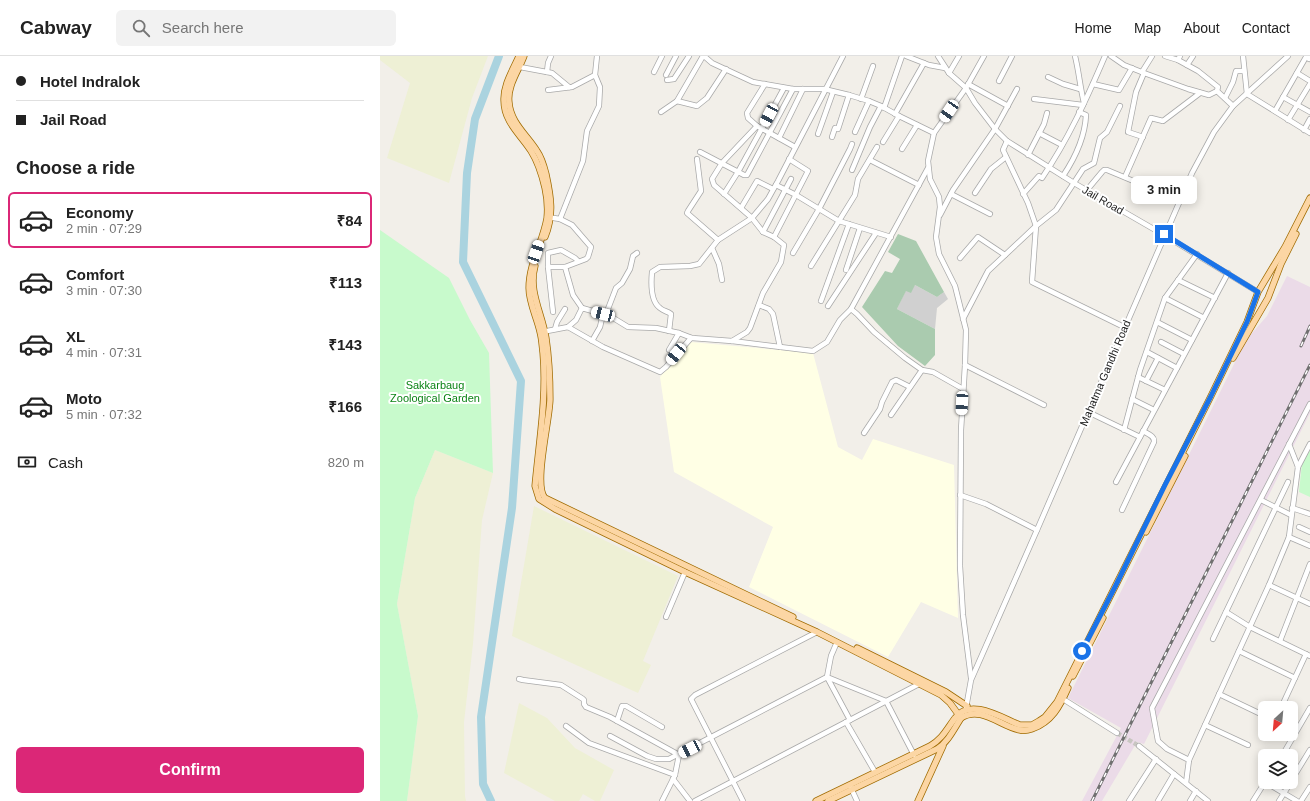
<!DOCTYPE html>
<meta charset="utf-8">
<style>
body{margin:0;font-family:Helvetica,sans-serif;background:#f2f2f2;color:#222;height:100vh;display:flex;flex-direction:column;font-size:15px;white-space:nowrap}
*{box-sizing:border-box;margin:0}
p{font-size:13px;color:#767676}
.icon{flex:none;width:22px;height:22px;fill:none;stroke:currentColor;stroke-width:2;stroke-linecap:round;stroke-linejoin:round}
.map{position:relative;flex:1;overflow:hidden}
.panel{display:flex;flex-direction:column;background:#fff;width:380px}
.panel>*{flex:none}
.guide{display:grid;align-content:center;height:88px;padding:0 16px;background:#fff}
.needle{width:26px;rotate:206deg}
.controls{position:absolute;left:878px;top:645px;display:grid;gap:8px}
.controls a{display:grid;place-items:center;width:40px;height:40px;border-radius:6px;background:#fff;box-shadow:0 2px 10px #0003;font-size:20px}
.end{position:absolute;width:18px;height:18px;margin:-9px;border:5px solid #1a73e8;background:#fff;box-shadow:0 0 0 2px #fff}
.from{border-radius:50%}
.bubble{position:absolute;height:28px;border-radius:6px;background:#fff;box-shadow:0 2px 10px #0003;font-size:13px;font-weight:600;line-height:28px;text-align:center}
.car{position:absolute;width:12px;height:24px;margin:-12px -6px;border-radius:5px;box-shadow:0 0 3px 1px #0007;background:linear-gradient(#fff 24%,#345 0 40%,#fff 0 76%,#345 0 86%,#fff 0)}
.guide b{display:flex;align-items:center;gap:14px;height:38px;font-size:15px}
.guide b+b{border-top:1px solid #e0e0e0}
.guide i{width:10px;height:10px;background:#222}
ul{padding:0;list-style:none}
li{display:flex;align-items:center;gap:12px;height:56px;margin:0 8px 6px;padding:0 8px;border:2px solid transparent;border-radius:6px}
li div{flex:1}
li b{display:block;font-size:15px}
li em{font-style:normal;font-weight:600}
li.on{border-color:#db2777}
li>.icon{width:36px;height:36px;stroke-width:1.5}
h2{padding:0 16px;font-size:18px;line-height:48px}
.pay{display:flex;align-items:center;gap:10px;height:44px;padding:0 16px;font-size:15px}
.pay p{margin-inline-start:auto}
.action{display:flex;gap:8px;margin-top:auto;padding:8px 16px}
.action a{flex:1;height:46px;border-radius:6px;background:#db2777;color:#fff;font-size:16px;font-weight:600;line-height:46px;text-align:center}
header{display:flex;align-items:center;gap:24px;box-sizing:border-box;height:56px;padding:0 20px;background:#fff;border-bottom:1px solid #e0e0e0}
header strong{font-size:19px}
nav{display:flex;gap:22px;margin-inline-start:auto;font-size:14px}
.search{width:280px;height:36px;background:#f2f2f2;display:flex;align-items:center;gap:10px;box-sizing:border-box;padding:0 14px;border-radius:6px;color:#767676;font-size:15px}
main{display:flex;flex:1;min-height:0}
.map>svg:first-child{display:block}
.industrial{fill:#ebdbe8}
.education{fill:#ffffe5}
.religious{fill:#d0d0d0}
.farmland{fill:#eef0d5}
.cemetery{fill:#aacbaf}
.park{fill:#c8facc}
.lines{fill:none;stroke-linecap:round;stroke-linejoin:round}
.river{stroke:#aad3df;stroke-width:8}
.minor-tunnel{stroke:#c8c6c1;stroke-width:4.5;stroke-dasharray:4.5 2;stroke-linecap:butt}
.minor-casing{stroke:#a9a9a9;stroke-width:6}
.major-casing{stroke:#a06b00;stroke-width:7}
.minor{stroke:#fff;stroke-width:4.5}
.major{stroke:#fcd6a4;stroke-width:5.5}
.rail-casing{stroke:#707070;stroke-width:3}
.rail{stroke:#fff;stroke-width:1.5;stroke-dasharray:4.5;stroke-linecap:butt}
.route{stroke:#1a73e8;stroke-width:5}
.labels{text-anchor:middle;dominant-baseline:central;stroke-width:4;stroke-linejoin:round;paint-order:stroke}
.street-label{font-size:11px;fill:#222;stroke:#fff}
.park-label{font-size:11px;fill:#0c8416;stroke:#fff}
</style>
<header>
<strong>Cabway</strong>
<div class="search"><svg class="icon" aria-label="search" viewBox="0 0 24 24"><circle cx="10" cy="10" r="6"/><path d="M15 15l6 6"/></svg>Search here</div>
<nav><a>Home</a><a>Map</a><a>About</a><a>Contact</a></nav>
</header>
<main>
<section class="panel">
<div class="guide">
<b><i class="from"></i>Hotel Indralok</b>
<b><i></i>Jail Road</b>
</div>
<h2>Choose a ride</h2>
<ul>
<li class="on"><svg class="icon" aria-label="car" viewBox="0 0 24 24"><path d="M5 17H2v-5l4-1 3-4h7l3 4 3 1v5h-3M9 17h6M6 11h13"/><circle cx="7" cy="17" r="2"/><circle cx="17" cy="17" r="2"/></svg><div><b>Economy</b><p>2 min · 07:29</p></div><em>₹84</em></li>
<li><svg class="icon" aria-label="car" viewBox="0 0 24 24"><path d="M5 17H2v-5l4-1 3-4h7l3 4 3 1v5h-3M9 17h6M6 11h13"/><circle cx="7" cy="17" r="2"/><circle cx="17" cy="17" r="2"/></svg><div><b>Comfort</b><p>3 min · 07:30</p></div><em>₹113</em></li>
<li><svg class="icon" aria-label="car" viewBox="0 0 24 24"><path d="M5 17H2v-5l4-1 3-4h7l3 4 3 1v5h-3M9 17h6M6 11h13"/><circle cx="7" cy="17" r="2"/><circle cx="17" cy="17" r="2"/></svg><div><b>XL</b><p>4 min · 07:31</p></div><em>₹143</em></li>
<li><svg class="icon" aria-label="car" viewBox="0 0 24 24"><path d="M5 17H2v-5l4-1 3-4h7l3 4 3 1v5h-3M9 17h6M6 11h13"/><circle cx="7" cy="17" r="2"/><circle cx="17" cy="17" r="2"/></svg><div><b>Moto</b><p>5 min · 07:32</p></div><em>₹166</em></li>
</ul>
<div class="pay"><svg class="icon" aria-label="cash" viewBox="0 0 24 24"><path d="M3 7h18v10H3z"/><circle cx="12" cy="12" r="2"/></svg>Cash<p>820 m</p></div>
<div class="action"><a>Confirm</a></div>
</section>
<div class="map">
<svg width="930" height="745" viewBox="0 0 930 745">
<rect width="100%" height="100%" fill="#f2efe9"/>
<polygon class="industrial" points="907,220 930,231 930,357 764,688 757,686 722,745 702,745 741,672 688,642 866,284 887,260"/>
<polygon class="education" points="310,286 433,297 458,391 482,404 493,383 574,409 578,562 541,546 508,601 369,531 393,471 294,416 280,321"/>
<polygon class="religious" points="535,229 557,241 564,236 568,243 557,252 555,273 517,253 526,234"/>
<g class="farmland">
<polygon points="0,0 108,0 92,42 69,127 7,102 30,27 0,4"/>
<polygon points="55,394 113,417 102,464 93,588 84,666 85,740 86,745 27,745 38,660 17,548 35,442"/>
<polygon points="154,450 298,520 263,605 271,609 258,637 132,580"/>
<polygon points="139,647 167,662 195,692 234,714 220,745 215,745 203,738 199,745 175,745 124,717"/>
</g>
<polygon class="cemetery" points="518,178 536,185 564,236 557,241 535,229 531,237 526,235 517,253 555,273 555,299 545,310 518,290 482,251 505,215 512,217 520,203 508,196"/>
<g class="park">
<polygon points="0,174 69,222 90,264 109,297 113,417 55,394 35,442 17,548 38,660 27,745 0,745"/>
<polygon points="930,394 930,441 919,436 922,407"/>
</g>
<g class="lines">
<polyline class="river" points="111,745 103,728 101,661 132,452 141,325 83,206 87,117 95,63 119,0"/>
<polyline class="minor-tunnel" points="737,677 759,690"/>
<defs>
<g id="minor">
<polyline points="324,0 332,7 373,26 413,33 444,33 469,39 489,45 501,50 519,60 554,77"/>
<polyline points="526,0 549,9 565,12"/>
<polyline points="558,0 569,17 586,32 595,47 615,73 627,85 694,127 784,179 878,236"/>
<path d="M695,0C699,16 700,31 704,47"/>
<polyline points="731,0 744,9 764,17 808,33 829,39 837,35"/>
<polyline points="785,0 798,4"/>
<polyline points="800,0 798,4 818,15 838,31 837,35 853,50"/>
<polyline points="863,0 867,38 930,77"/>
<polyline points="929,3 930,1"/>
<polyline points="807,9 813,0"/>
<polyline points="140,11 172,17 189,31"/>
<polyline points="167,16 168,7 171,0"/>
<polyline points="274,16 282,0"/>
<polyline points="762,16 772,0"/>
<polyline points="569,17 579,0"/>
<polyline points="917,17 930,25"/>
<polyline points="286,19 296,0"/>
<polyline points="668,21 683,28 700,33"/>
<polyline points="287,24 294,23 309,0"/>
<polyline points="619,25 632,0"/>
<polyline points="385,28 367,57 368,62 377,70 415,91"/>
<polyline points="588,28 628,50"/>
<polyline points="713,28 739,34 752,12"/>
<polyline points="168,34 192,31 215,19"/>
<polyline points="903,41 930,56"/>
<polyline points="845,42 853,26 856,15 864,15"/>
<polyline points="481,43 493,10"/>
<polyline points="654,43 703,49"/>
<polyline points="297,45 323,0"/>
<polyline points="504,52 522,0"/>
<polyline points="895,55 926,1"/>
<polyline points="281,56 297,45 317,50 327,42 346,13"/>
<polyline points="515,58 544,7"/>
<polyline points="908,64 930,28"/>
<polyline points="924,74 930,63"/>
<polyline points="475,76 489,45"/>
<polyline points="659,77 682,89"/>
<polyline points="438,78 453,36"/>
<polyline points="452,81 455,72 458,73 469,39"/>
<polyline points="763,81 748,76 756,36 764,17"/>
<polyline points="399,82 423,33"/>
<polyline points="627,85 623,94 648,147 656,170 652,226 744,271"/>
<polyline points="503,86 519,60"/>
<polyline points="522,93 537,69"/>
<polyline points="320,96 364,119 367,119 413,33"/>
<polyline points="648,99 664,68 667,57"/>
<polyline points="317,103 321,135 308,155 307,157 338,184"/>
<polyline points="490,104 539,129"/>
<polyline points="472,114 490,71 501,50"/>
<path d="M683,120C695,102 705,82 706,59L699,56"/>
<polyline points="745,121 771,62 783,65 820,37"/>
<polyline points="396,129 416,139 459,165 511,181"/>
<polyline points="707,134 722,116 724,114 727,114 763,129 799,146"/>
<polyline points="595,137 611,113 626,101"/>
<polyline points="344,138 358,116 404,32"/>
<polyline points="571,138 610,158"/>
<path d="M643,138L659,120L662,122C688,84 707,42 725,0"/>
<polyline points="361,152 377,125 393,133"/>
<polyline points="560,159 573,134 615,73 637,33"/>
<polyline points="167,161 180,163 192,169 211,191 208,201 206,203 185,211"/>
<polyline points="180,163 203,105 207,75 219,50 220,31 215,19 217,0"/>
<polyline points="383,176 411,123"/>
<polyline points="394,181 428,115 409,103"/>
<polyline points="332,192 339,208 342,224"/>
<polyline points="413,197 439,153 470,93 472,88"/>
<polyline points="580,202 598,181 625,199"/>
<polyline points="431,210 475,139 478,123 497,91"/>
<polyline points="168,211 185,211 193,239 202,252"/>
<polyline points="466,214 480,172"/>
<polyline points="798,224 835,242"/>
<polyline points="785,242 824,262"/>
<polyline points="441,245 469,168"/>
<polyline points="379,249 389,253 393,258 400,291"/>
<polyline points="448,250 496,177"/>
<polyline points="471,253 477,258 494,276 525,302 542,314 553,316 583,333"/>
<polyline points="173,256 168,211 168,197 181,194 195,202 198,205"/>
<polyline points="226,258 236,232 242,227 250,213 253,200 257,197"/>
<polyline points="583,263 608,215 656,170 676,154 703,113 714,107 720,82 727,76 740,50"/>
<polyline points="777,266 812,284"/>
<polyline points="188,271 196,264 202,252 230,260 248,271 276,272 299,277 312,282 352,285 433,295 447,286 460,264 471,253 548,112"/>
<polyline points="175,273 177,266 185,253"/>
<path d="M289,275L291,258C287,255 283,255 280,252C270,245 271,227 272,216L280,211L310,210L319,208L338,184L372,162L388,143L398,125L463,0"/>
<polyline points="162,276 188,271 223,291 280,316 286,311 311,282"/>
<polyline points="212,285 220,271 223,258"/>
<polyline points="352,285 367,276 370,272 383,237 401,206 404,189 394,181 383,176 372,162 334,129 332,123 342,107 377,70"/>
<polyline points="781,286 804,298"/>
<polyline points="289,294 299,277"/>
<polyline points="767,296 797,312"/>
<polyline points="585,309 664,349"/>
<polyline points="758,321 785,334"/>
<polyline points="766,325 778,302"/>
<polyline points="752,343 774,354"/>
<polyline points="708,356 760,381"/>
<polyline points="511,359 542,314"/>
<polyline points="744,374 760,314 785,242 817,198"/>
<polyline points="484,377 500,353 502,346 512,326 516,324 530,331"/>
<polyline points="918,411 930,388"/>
<polyline points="736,426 848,217"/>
<polyline points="580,439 606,448 657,474"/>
<polyline points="881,444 911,459"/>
<polyline points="912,452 930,458"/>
<path d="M742,454L774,386C775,380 768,378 763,375"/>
<polyline points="919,471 930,476"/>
<polyline points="909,481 930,490"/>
<polyline points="889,529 930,548"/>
<polyline points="846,556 870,571 930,600"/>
<polyline points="286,561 305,516"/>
<polyline points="833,583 908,426"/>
<polyline points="900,585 930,508"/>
<polyline points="457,586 451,600 447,621 506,645 534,699"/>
<polyline points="859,595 915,622"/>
<polyline points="591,622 583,559 580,510 581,374 585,309 586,274 575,230 559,198 556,181 560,151 559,141 550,123 548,105 554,77 586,32 604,0"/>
<polyline points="139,623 143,624 181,629 203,643 204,644 204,648 206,651 230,661 299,699 295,719 282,745"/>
<polyline points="839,638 885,660"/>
<polyline points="683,643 737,677"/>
<polyline points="586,652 591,624 657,474 812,117 834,76 853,50 908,0"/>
<polyline points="901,652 926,598"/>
<polyline points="237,665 242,650 246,650 282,671"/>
<polyline points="466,666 495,716"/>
<polyline points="825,669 868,689"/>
<polyline points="186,670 209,687 295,719"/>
<polyline points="230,680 267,700 276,703 289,703 447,621 470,664"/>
<polyline points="759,690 828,745"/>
<polyline points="902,700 930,652"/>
<polyline points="809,704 889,529 909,481 918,411 909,388"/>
<polyline points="293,723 310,745"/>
<polyline points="911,725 930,694"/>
<polyline points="885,726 917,745"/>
<polyline points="806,727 809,704 787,693 778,685 772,652 930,348"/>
<polyline points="471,732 477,745"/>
<polyline points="315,745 539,628"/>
<polyline points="363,745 311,643 315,639 437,576"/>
<polyline points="749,745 776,703"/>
<polyline points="778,745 794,718"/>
<polyline points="810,745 816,735"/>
<polyline points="873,745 885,726"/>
<polyline points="899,745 911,726"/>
<polyline points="921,745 930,731"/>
</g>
<g id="major">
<path d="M139,0C133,14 123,29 124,45C124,66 141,79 151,95C158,106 162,119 165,132C167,141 168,152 167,162C163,186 149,207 149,232C149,247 157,262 160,276C162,283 162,290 163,297C167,341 159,386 155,430L159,443L175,453L305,516L437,576L561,639L570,647L581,662"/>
<path d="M144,0C139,14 127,30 129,46C130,66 147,79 157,95C162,102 164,110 166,118C171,141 174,159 165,181"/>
<path d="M155,210C148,235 162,257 166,282C169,302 170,323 170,343C170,363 153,429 165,442L413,561"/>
<polyline points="853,302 888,242 901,208 916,178"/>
<polyline points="766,476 805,400"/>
<polyline points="477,592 566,636 587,650"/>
<polyline points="693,620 723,562"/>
<path d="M436,745L550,690C563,682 566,674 575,662C590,641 622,662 640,669H652L659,665L665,661L677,646L831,340L867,266L878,236L905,191L930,142"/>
<path d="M448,745L557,693C568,686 574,673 581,662C601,649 621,671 640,674C644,675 649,674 652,673C672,666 680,650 688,632"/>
<polyline points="538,745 563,690"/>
</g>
</defs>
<use href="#minor" class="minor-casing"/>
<use href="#major" class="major-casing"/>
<use href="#minor" class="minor"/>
<use href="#major" class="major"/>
<defs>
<g id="rail">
<polyline points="921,290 930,270"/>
<polyline points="712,745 930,309"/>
</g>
</defs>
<use href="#rail" class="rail-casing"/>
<use href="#rail" class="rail"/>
</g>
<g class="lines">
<polyline class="route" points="702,595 736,529 785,429 831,340 867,266 878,236 784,178"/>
</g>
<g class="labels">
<g class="street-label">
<text transform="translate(723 144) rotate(30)">Jail Road</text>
<text transform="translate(725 317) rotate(-67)">Mahatma Gandhi Road</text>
</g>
<g class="park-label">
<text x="55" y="329">Sakkarbaug<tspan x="55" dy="13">Zoological Garden</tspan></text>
</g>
</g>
</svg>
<div class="controls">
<a><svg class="needle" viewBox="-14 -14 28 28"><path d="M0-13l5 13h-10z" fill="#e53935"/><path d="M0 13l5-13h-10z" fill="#767676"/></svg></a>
<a><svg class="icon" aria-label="layers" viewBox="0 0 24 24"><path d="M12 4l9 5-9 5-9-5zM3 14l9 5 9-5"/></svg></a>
</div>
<i class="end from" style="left:702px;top:595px"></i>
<i class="end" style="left:784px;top:178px"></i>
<div class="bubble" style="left:751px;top:120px;width:66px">3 min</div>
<i class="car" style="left:569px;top:55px;rotate:214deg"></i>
<i class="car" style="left:389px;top:59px;rotate:208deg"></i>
<i class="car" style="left:156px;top:196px;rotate:19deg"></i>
<i class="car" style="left:223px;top:258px;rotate:285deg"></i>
<i class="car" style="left:296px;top:298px;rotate:219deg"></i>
<i class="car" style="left:582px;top:347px;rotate:183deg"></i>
<i class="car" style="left:310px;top:693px;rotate:243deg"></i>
</div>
</main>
